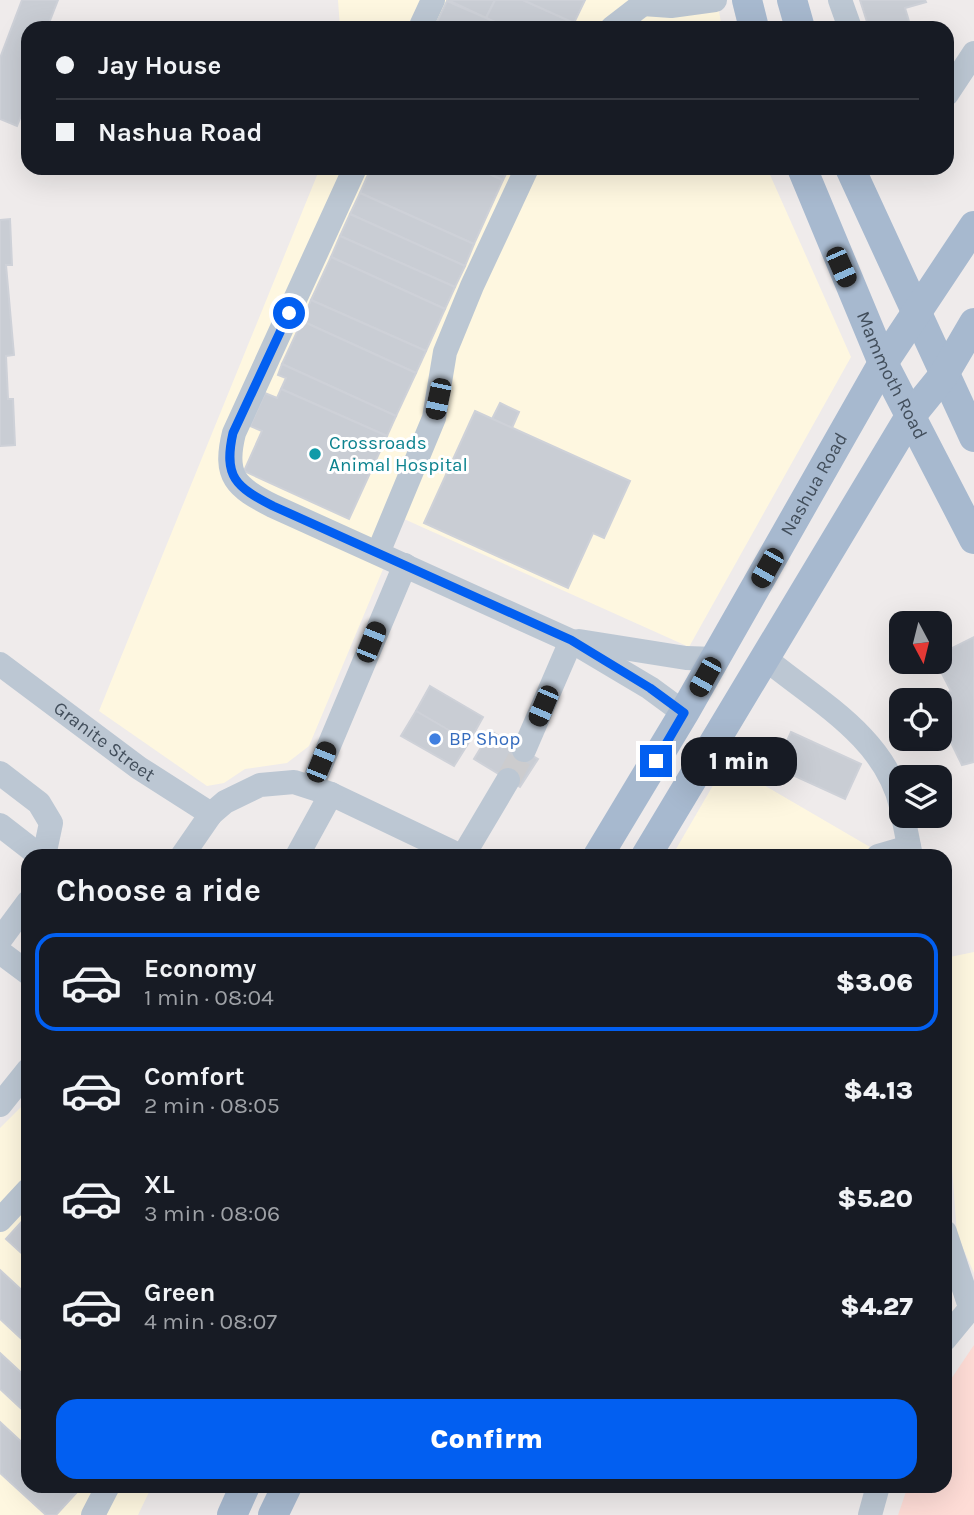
<!DOCTYPE html>
<meta charset="utf-8">
<style>
body{margin:0;font-family:Karla,sans-serif;background:#242831;color:#f1f3f6;height:100vh;display:flex;flex-direction:column;font-size:26px;white-space:nowrap}
*{box-sizing:border-box;margin:0}
p{font-size:23px;color:#9ea1a6}
.icon{flex:none;width:38px;height:38px;fill:none;stroke:currentColor;stroke-width:2;stroke-linecap:round;stroke-linejoin:round}
.map{position:relative;flex:1;overflow:hidden}
.side{position:absolute;left:21px;top:849px;width:931px;height:644px;display:flex;flex-direction:column;background:#171b24;border-radius:21px;box-shadow:0 7px 28px #0002}
.side>*{flex:none}
.hud{position:absolute;left:21px;top:21px;width:933px;height:154px;border-radius:21px;box-shadow:0 7px 28px #0002;display:grid;align-content:center;height:154px;padding:0 35px;background:#171b24}
.needle{width:46px;rotate:173deg}
.controls{position:absolute;left:889px;top:611px;display:grid;gap:14px}
.controls a{display:grid;place-items:center;width:63px;height:63px;border-radius:14px;background:#171b24;box-shadow:0 7px 28px #0002;font-size:35px}
.end{position:absolute;width:32px;height:32px;margin:-16px;border:9px solid #025ff1;background:#fff;box-shadow:0 0 0 4px #fff}
.from{border-radius:50%}
.bubble{position:absolute;height:49px;border-radius:21px;background:#171b24;box-shadow:0 7px 28px #0002;font-size:23px;font-weight:800;line-height:49px;text-align:center}
.car{position:absolute;width:21px;height:42px;margin:-21px -10px;border-radius:9px;box-shadow:0 0 5px 2px #0007;background:linear-gradient(#222 24%,#8ab4d8 0 40%,#222 0 76%,#8ab4d8 0 86%,#222 0)}
.hud b{display:flex;align-items:center;gap:24px;height:66px;font-size:26px}
.hud b+b{border-top:2px solid #363941}
.hud i{width:18px;height:18px;background:#f1f3f6}
ul{padding:0;list-style:none}
li{display:flex;align-items:center;gap:21px;height:98px;margin:0 14px 10px;padding:0 21px;border:4px solid transparent;border-radius:21px}
li div{flex:1}
li b{display:block;font-size:26px}
li em{font-style:normal;font-weight:800}
li.selected{border-color:#025ff1}
li>.icon{width:63px;height:63px;stroke-width:1.5}
h2{padding:0 35px;font-size:32px;line-height:84px}
.primary-button{display:flex;gap:14px;margin-top:auto;padding:14px 35px}
.primary-button a{flex:1;height:80px;border-radius:21px;background:#025ff1;color:#fff;font-size:28px;font-weight:800;line-height:80px;text-align:center}
.map>svg:first-child{display:block}
.commercial{fill:#fef7e0}
.medical{fill:#fedcd6}
.building{fill:#c9cdd4;stroke:#ced1d8;stroke-width:2}
.lines{fill:none;stroke-linecap:round;stroke-linejoin:round}
.minor-tunnel{stroke:#ccccce;stroke-width:24;stroke-dasharray:24 12;stroke-linecap:butt}
.minor{stroke:#bcc7d3;stroke-width:24}
.major{stroke:#a7b9cf;stroke-width:30}
.route{stroke:#025ff1;stroke-width:9}
.culture-dot{fill:#0f9aa8;stroke:#fff;stroke-width:2.5}
.shop-dot{fill:#3f7fe0;stroke:#fff;stroke-width:2.5}
.labels{text-anchor:middle;dominant-baseline:central;stroke-width:6;stroke-linejoin:round;paint-order:stroke}
.street-label{font-size:19px;fill:#424e5b;stroke:#fff}
.culture-label{font-size:19px;fill:#0d838f;stroke:#fff;text-anchor:start}
.shop-label{font-size:19px;fill:#366cbe;stroke:#fff;text-anchor:start}
</style>
<div class="map">
<svg width="974" height="1515" viewBox="0 0 974 1515">
<rect width="100%" height="100%" fill="#efebeb"/>
<g class="commercial">
<polygon points="338,0 717,0 722,28 340,28"/>
<polygon points="320,168 767,168 851,357 689,647 404,519 309,746 287,763 245,769 224,783 207,786 99,711"/>
<polygon points="726,763 882,854 882,856 672,856"/>
<polygon points="974,952 974,1273 957,1235 945,1073 945,958"/>
<polygon points="28,1100 28,1486 152,1486 138,1515 0,1515 0,1128"/>
</g>
<polygon class="medical" points="974,1345 974,1515 898,1515 908,1486 945,1486 945,1388"/>
<g class="building">
<polygon points="22,0 58,0 47,28 28,28 28,98 17,126 0,119 0,58"/>
<polygon points="448,0 495,0 486,18"/>
<polygon points="495,0 523,0 574,23 572,28 508,28 486,18"/>
<polygon points="523,0 585,0 574,23"/>
<polygon points="860,0 925,0 926,2 905,8 911,28 869,28"/>
<polygon points="447,1 486,18 508,28 450,28 437,22"/>
<polygon points="371,168 476,168 503,180 474,244 360,193"/>
<polygon points="476,168 509,168 503,180"/>
<polygon points="360,193 474,244 465,266 350,214"/>
<polygon points="350,214 465,266 455,287 340,236"/>
<polygon points="10,219 12,265 6,265 14,355 6,356 8,399 13,399 15,445 0,446 0,220"/>
<polygon points="340,236 455,287 445,309 331,257"/>
<polygon points="331,257 445,309 426,351 311,300"/>
<polygon points="311,300 426,351 416,373 302,321"/>
<polygon points="302,321 416,373 396,416 282,364"/>
<polygon points="282,364 396,416 387,436 281,389 286,378 278,375"/>
<polygon points="281,389 387,436 349,519 244,471 262,431 250,426 265,393 277,398"/>
<polygon points="500,403 519,412 512,428 492,419"/>
<polygon points="475,411 630,481 604,538 593,533 568,588 424,523"/>
<polygon points="974,637 974,762 962,765 940,720 940,700 932,700 951,691 936,662 940,662 940,654"/>
<polygon points="430,686 483,717 469,742 416,711"/>
<polygon points="416,711 469,742 454,766 401,736"/>
<polygon points="491,731 538,759 520,787 474,759"/>
<polygon points="791,732 861,764 845,799 775,767"/>
<polygon points="26,1217 28,1219 28,1259 6,1239"/>
<polygon points="0,1270 28,1296 28,1345 0,1319"/>
<polygon points="0,1353 28,1379 28,1415 0,1389"/>
<polygon points="0,1422 28,1448 28,1486 70,1486 77,1492 56,1515 46,1515 0,1473"/>
</g>
<g class="lines">
<polyline class="minor-tunnel" points="508,780 524,750"/>
<g class="minor">
<polyline points="840,0 850,28"/>
<polyline points="643,4 671,6 715,0"/>
<polyline points="420,28 433,0"/>
<polyline points="612,28 643,4 641,0"/>
<polyline points="947,94 974,53"/>
<path d="M355,168L234,433C223,477 236,487 273,506L571,641L650,688L684,713"/>
<polyline points="378,553 434,418 445,352 472,286 527,168"/>
<polyline points="579,641 686,658 715,659"/>
<path d="M766,659C817,701 885,737 901,806"/>
<path id="s1" d="M0,664L139,768L211,814"/>
<polyline points="524,750 571,641"/>
<polyline points="0,773 39,803 51,823 44,856"/>
<polyline points="312,786 405,565"/>
<polyline points="903,816 911,856"/>
<polyline points="0,825 40,856"/>
<polyline points="182,856 211,814 225,802 260,785 294,782 331,794 461,856"/>
<polyline points="297,856 331,794"/>
<polyline points="463,856 508,780"/>
<polyline points="878,856 909,847"/>
<polyline points="0,940 28,902"/>
<polyline points="0,952 28,973"/>
<polyline points="0,1105 28,1070"/>
<polyline points="0,1220 28,1190"/>
<polyline points="945,1232 970,1307"/>
<polyline points="945,1339 974,1304"/>
<polyline points="93,1515 108,1486"/>
<polyline points="870,1515 878,1486"/>
</g>
<g class="major">
<polyline points="747,0 754,28"/>
<polyline points="792,0 800,28"/>
<path id="s2" d="M802,168L883,363L974,539"/>
<polyline points="850,168 974,437"/>
<path id="s3" d="M598,856L684,713L883,363L974,226"/>
<polyline points="646,856 909,418 943,376 974,323"/>
<polyline points="232,1515 245,1486"/>
<polyline points="273,1515 287,1486"/>
</g>
</g>
<g class="lines">
<path class="route" d="M289,313L233,433C223,477 236,487 273,506L571,640L650,688L684,713L656,761"/>
</g>
<circle class="culture-dot" cx="315" cy="454" r="7"/>
<circle class="shop-dot" cx="435" cy="739" r="7"/>
<g class="labels">
<g class="street-label">
<text stroke="none"><textPath href="#s2" startOffset="226">Mammoth Road</textPath></text>
<text stroke="none"><textPath href="#s3" startOffset="430">Nashua Road</textPath></text>
<text stroke="none"><textPath href="#s1" startOffset="130">Granite Street</textPath></text>
</g>
<g class="culture-label">
<text x="329" y="443">Crossroads<tspan x="329" dy="22">Animal Hospital</tspan></text>
</g>
<g class="shop-label">
<text x="449" y="739">BP Shop</text>
</g>
</g>
</svg>
<div class="controls">
<a><svg class="needle" viewBox="-14 -14 28 28"><path d="M0-13l5 13h-10z" fill="#e53935"/><path d="M0 13l5-13h-10z" fill="#9ea1a6"/></svg></a>
<a><svg class="icon" aria-label="locate" viewBox="0 0 24 24"><circle cx="12" cy="12" r="6"/><path d="M12 2v4M12 18v4M2 12h4M18 12h4"/></svg></a>
<a><svg class="icon" aria-label="layers" viewBox="0 0 24 24"><path d="M12 4l9 5-9 5-9-5zM3 14l9 5 9-5"/></svg></a>
</div>
<i class="end from" style="left:289px;top:313px"></i>
<i class="end" style="left:656px;top:761px"></i>
<div class="bubble" style="left:681px;top:737px;width:116px">1 min</div>
<i class="car" style="left:841px;top:267px;rotate:156deg"></i>
<i class="car" style="left:438px;top:399px;rotate:192deg"></i>
<i class="car" style="left:767px;top:568px;rotate:210deg"></i>
<i class="car" style="left:371px;top:642px;rotate:22deg"></i>
<i class="car" style="left:705px;top:677px;rotate:209deg"></i>
<i class="car" style="left:543px;top:706px;rotate:203deg"></i>
<i class="car" style="left:321px;top:762px;rotate:22deg"></i>
<div class="hud">
<b><i class="from"></i>Jay House</b>
<b><i></i>Nashua Road</b>
</div>
<section class="side">
<h2>Choose a ride</h2>
<ul>
<li class="selected"><svg class="icon" aria-label="car" viewBox="0 0 24 24"><path d="M5 17H2v-5l4-1 3-4h7l3 4 3 1v5h-3M9 17h6M6 11h13"/><circle cx="7" cy="17" r="2"/><circle cx="17" cy="17" r="2"/></svg><div><b>Economy</b><p>1 min · 08:04</p></div><em>$3.06</em></li>
<li><svg class="icon" aria-label="car" viewBox="0 0 24 24"><path d="M5 17H2v-5l4-1 3-4h7l3 4 3 1v5h-3M9 17h6M6 11h13"/><circle cx="7" cy="17" r="2"/><circle cx="17" cy="17" r="2"/></svg><div><b>Comfort</b><p>2 min · 08:05</p></div><em>$4.13</em></li>
<li><svg class="icon" aria-label="car" viewBox="0 0 24 24"><path d="M5 17H2v-5l4-1 3-4h7l3 4 3 1v5h-3M9 17h6M6 11h13"/><circle cx="7" cy="17" r="2"/><circle cx="17" cy="17" r="2"/></svg><div><b>XL</b><p>3 min · 08:06</p></div><em>$5.20</em></li>
<li><svg class="icon" aria-label="car" viewBox="0 0 24 24"><path d="M5 17H2v-5l4-1 3-4h7l3 4 3 1v5h-3M9 17h6M6 11h13"/><circle cx="7" cy="17" r="2"/><circle cx="17" cy="17" r="2"/></svg><div><b>Green</b><p>4 min · 08:07</p></div><em>$4.27</em></li>
</ul>
<div class="primary-button"><a>Confirm</a></div>
</section>
</div>
